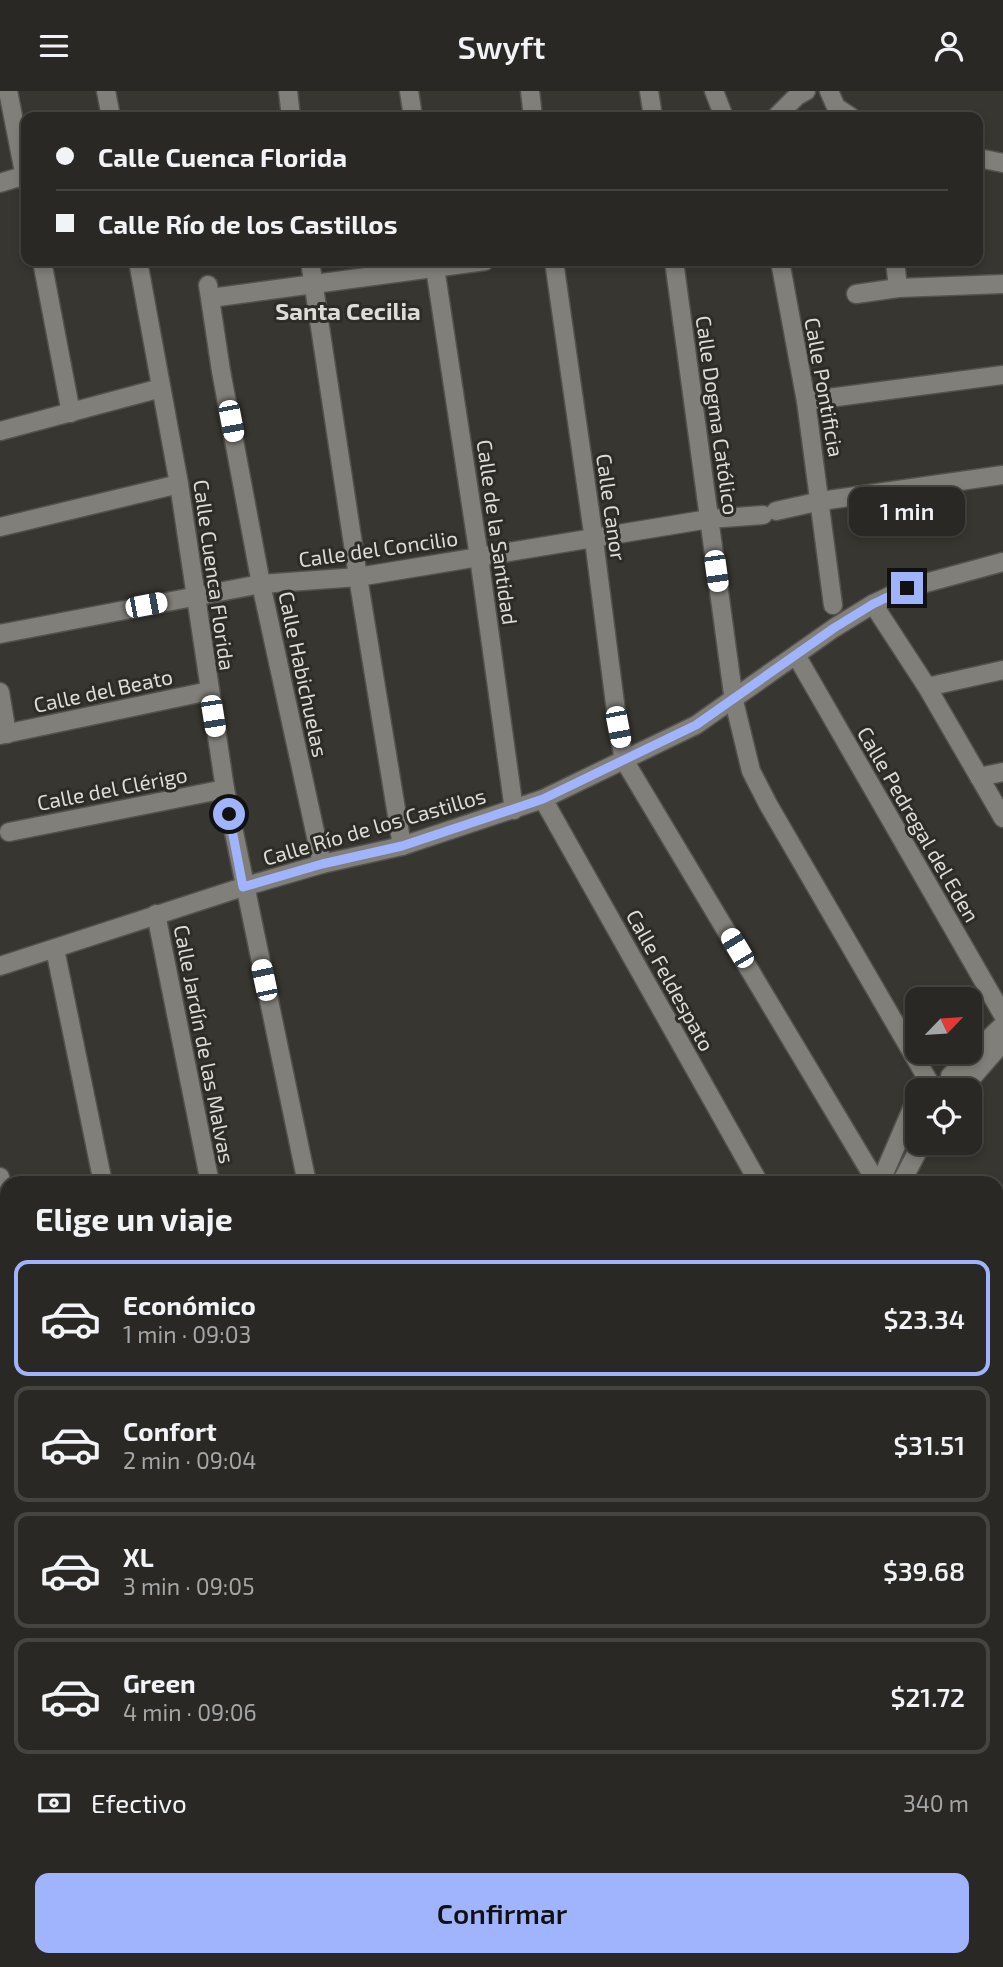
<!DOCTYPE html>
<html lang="es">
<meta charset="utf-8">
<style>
body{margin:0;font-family:"Exo 2",sans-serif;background:#31302c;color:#f1f3f6;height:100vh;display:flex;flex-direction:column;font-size:26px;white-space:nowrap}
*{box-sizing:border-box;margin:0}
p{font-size:23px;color:#a5a6a6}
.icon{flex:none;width:38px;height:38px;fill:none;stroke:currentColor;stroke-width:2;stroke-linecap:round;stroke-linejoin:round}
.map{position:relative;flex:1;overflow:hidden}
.drawer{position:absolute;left:0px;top:1085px;width:1004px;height:791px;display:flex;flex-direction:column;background:#292824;border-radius:21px 21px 0 0;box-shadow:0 4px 10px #0003,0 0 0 2px #454441}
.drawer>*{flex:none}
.banner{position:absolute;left:21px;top:21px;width:962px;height:154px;border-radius:14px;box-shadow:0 4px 10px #0003,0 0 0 2px #454441;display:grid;align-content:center;height:154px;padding:0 35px;background:#292824}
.needle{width:46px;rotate:65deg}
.buttons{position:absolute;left:905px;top:896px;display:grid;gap:14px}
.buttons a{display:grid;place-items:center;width:77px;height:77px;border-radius:14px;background:#292824;box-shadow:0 4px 10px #0003,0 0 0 2px #454441;font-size:35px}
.end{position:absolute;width:32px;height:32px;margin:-16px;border:9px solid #a0b3fd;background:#111;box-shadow:0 0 0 4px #111}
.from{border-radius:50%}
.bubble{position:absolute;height:49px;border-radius:14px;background:#292824;box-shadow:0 4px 10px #0003,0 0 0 2px #454441;font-size:23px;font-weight:600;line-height:49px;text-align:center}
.car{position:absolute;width:21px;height:42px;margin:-21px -10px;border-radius:9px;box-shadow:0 0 5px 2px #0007;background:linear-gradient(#fff 24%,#345 0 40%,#fff 0 76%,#345 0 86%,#fff 0)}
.banner b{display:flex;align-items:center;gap:24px;height:66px;font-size:26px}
.banner b+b{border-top:2px solid #454441}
.banner i{width:18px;height:18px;background:#f1f3f6}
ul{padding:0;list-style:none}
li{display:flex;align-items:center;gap:21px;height:116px;margin:0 14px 10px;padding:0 21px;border:4px solid #454441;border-radius:14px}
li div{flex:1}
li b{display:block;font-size:26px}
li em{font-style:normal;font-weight:600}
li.current{border-color:#a0b3fd}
li>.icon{width:63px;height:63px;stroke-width:1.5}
h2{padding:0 35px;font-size:32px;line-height:84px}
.pay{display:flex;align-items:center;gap:18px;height:77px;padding:0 35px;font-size:26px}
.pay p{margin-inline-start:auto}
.action{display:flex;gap:14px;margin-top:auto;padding:14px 35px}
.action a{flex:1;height:80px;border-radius:14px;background:#a0b3fd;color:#111;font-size:28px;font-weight:600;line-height:80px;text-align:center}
header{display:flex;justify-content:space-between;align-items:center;height:91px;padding:0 35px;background:#292824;font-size:32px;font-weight:600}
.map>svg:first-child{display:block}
.green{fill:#4c500f}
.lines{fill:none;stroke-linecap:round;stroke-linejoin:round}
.stream{stroke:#002835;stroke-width:4.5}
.minor-casing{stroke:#54524e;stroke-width:21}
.minor{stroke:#817f79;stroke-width:18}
.route{stroke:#a0b3fd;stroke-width:9}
.labels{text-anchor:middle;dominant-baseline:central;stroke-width:6;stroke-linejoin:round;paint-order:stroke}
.street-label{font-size:21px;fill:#dddcd8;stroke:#2d2c26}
.quarter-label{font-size:24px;font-weight:bold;fill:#dddcd8;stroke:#2d2c26}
</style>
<header><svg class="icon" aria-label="menu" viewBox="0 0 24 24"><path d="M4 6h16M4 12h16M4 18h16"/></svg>Swyft<svg class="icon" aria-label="person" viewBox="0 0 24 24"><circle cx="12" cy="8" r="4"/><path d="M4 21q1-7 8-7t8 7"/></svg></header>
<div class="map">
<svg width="1003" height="1876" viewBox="0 0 1003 1876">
<rect width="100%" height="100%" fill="#373630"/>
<g class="green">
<polygon points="1003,1432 1003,1522 998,1525 998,1434"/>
<polygon points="0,1742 7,1742 7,1869 101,1869 88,1876 0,1876"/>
</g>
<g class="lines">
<g class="stream">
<polyline points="998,1399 1003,1397"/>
<polyline points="0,1739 7,1741"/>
</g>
<defs>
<g id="minor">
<polyline points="8,0 26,91"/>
<polyline points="106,0 111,26"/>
<polyline points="288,0 291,26"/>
<polyline points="409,0 413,26"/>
<polyline points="530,0 533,26"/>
<polyline points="649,0 653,26"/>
<polyline points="714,0 724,26"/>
<polyline points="829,0 836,16 851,26"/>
<polyline points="776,26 797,5 806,0"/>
<polyline points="978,67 1003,72"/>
<polyline points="0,92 26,84"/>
<polyline points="42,170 71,322"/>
<polyline points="138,170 179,393 225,698 307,1092"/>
<polyline points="310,170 358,486 402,755"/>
<polyline points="434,170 479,466 514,719"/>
<polyline points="554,170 594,449 618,636 624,669 877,1092"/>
<polyline points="674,170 734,610 751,680 769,715 928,989"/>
<polyline points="780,170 806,310 833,514"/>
<polyline points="895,170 898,197"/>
<polyline points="208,194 221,280 261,493 322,773"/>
<polyline points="856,203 898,197 1003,193"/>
<polyline points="211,207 485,170"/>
<polyline points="806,310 1003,284"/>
<polyline points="0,340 161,297"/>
<polyline points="776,420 821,410 1003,384"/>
<polyline points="0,436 179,393"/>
<polyline points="873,513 927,596 1003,727"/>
<polyline points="0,543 261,493 358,486 709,428 763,424"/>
<polyline points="796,564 1003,924"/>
<polyline points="927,596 1003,579"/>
<polyline points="0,601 7,643"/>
<polyline points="0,644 209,600"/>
<polyline points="979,686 1003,681"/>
<polyline points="543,708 759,1092"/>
<polyline points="9,741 225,698"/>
<polyline points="156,823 210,1092"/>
<polyline points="55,858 103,1092"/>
<polyline points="0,875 243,796 322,773 402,755 543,708 696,634 834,537 873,513 907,497 1003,471"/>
<polyline points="950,985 1003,934"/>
<polyline points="961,999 1003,951"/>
<polyline points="0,1086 7,1120"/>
<polyline points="880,1092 917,1006"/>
<polyline points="901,1092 922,1052"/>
<polyline points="998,1318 1003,1316"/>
<polyline points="0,1337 7,1336"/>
<polyline points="998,1365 1003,1362"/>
<polyline points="0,1441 7,1440"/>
<polyline points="998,1549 1003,1546"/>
<polyline points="0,1705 7,1704"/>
<polyline points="998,1741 1003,1753"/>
<polyline points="320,1869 323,1876"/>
<polyline points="448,1869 451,1876"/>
<polyline points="602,1869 605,1876"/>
<polyline points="628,1869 631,1876"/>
<polyline points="780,1869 783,1876"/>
<polyline points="907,1869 911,1876"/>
<polyline points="136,1876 150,1869"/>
<polyline points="219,1876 238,1869"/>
</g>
</defs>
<use href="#minor" class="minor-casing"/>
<use href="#minor" class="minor"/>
</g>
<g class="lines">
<polyline class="route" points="229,723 243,796 322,773 402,755 543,708 696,634 834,537 873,513 907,497"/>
</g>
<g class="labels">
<g class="street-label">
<text transform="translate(825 296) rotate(80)">Calle Pontificia</text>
<text transform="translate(718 324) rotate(82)">Calle Dogma Católico</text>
<text transform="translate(612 416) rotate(82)">Calle Canor</text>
<text transform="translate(498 441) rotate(82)">Calle de la Santidad</text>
<text transform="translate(378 457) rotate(-8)">Calle del Concilio</text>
<text transform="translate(215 484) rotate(82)">Calle Cuenca Florida</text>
<text transform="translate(304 583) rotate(78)">Calle Habichuelas</text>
<text transform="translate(103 599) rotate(-12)">Calle del Beato</text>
<text transform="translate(112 697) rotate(-11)">Calle del Clérigo</text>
<text transform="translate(919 733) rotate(60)">Calle Pedregal del Eden</text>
<text transform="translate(374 735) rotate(-16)">Calle Río de los Castillos</text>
<text transform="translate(671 889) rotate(61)">Calle Feldespato</text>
<text transform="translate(205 953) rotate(79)">Calle Jardín de las Malvas</text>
</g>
<g class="quarter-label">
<text x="348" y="219">Santa Cecilia</text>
</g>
</g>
</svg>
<div class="buttons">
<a><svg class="needle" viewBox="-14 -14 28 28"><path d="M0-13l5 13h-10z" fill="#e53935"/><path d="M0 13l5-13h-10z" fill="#a5a6a6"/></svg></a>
<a><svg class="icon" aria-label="locate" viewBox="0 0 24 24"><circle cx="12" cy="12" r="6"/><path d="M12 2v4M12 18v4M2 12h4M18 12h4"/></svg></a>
</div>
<i class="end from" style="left:229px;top:723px"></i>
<i class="end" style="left:907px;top:497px"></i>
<div class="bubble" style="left:849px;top:396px;width:116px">1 min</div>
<i class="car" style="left:231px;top:330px;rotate:169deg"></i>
<i class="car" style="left:716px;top:480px;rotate:172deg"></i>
<i class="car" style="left:146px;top:514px;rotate:79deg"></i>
<i class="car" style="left:213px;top:625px;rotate:171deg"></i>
<i class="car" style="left:618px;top:636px;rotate:169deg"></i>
<i class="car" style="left:737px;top:857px;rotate:329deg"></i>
<i class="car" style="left:264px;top:889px;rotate:348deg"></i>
<div class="banner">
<b><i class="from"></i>Calle Cuenca Florida</b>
<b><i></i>Calle Río de los Castillos</b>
</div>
<section class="drawer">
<h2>Elige un viaje</h2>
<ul>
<li class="current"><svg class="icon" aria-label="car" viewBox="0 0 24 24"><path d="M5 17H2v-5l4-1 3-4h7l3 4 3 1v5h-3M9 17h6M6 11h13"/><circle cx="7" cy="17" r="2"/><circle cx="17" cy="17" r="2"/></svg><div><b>Económico</b><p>1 min · 09:03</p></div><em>$23.34</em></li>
<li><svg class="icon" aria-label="car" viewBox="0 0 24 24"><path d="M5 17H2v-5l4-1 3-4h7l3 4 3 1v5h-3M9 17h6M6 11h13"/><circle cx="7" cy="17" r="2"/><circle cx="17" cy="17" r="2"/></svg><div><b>Confort</b><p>2 min · 09:04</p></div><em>$31.51</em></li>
<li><svg class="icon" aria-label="car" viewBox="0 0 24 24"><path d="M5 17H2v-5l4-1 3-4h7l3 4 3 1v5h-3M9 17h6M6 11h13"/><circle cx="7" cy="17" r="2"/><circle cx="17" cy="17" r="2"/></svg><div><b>XL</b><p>3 min · 09:05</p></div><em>$39.68</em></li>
<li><svg class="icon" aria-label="car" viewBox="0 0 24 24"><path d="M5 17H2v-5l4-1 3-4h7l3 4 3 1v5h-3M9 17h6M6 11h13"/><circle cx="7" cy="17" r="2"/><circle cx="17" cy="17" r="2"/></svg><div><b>Green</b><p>4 min · 09:06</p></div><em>$21.72</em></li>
</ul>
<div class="pay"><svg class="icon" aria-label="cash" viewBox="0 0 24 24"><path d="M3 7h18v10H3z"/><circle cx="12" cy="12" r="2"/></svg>Efectivo<p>340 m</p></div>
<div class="action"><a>Confirmar</a></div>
</section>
</div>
